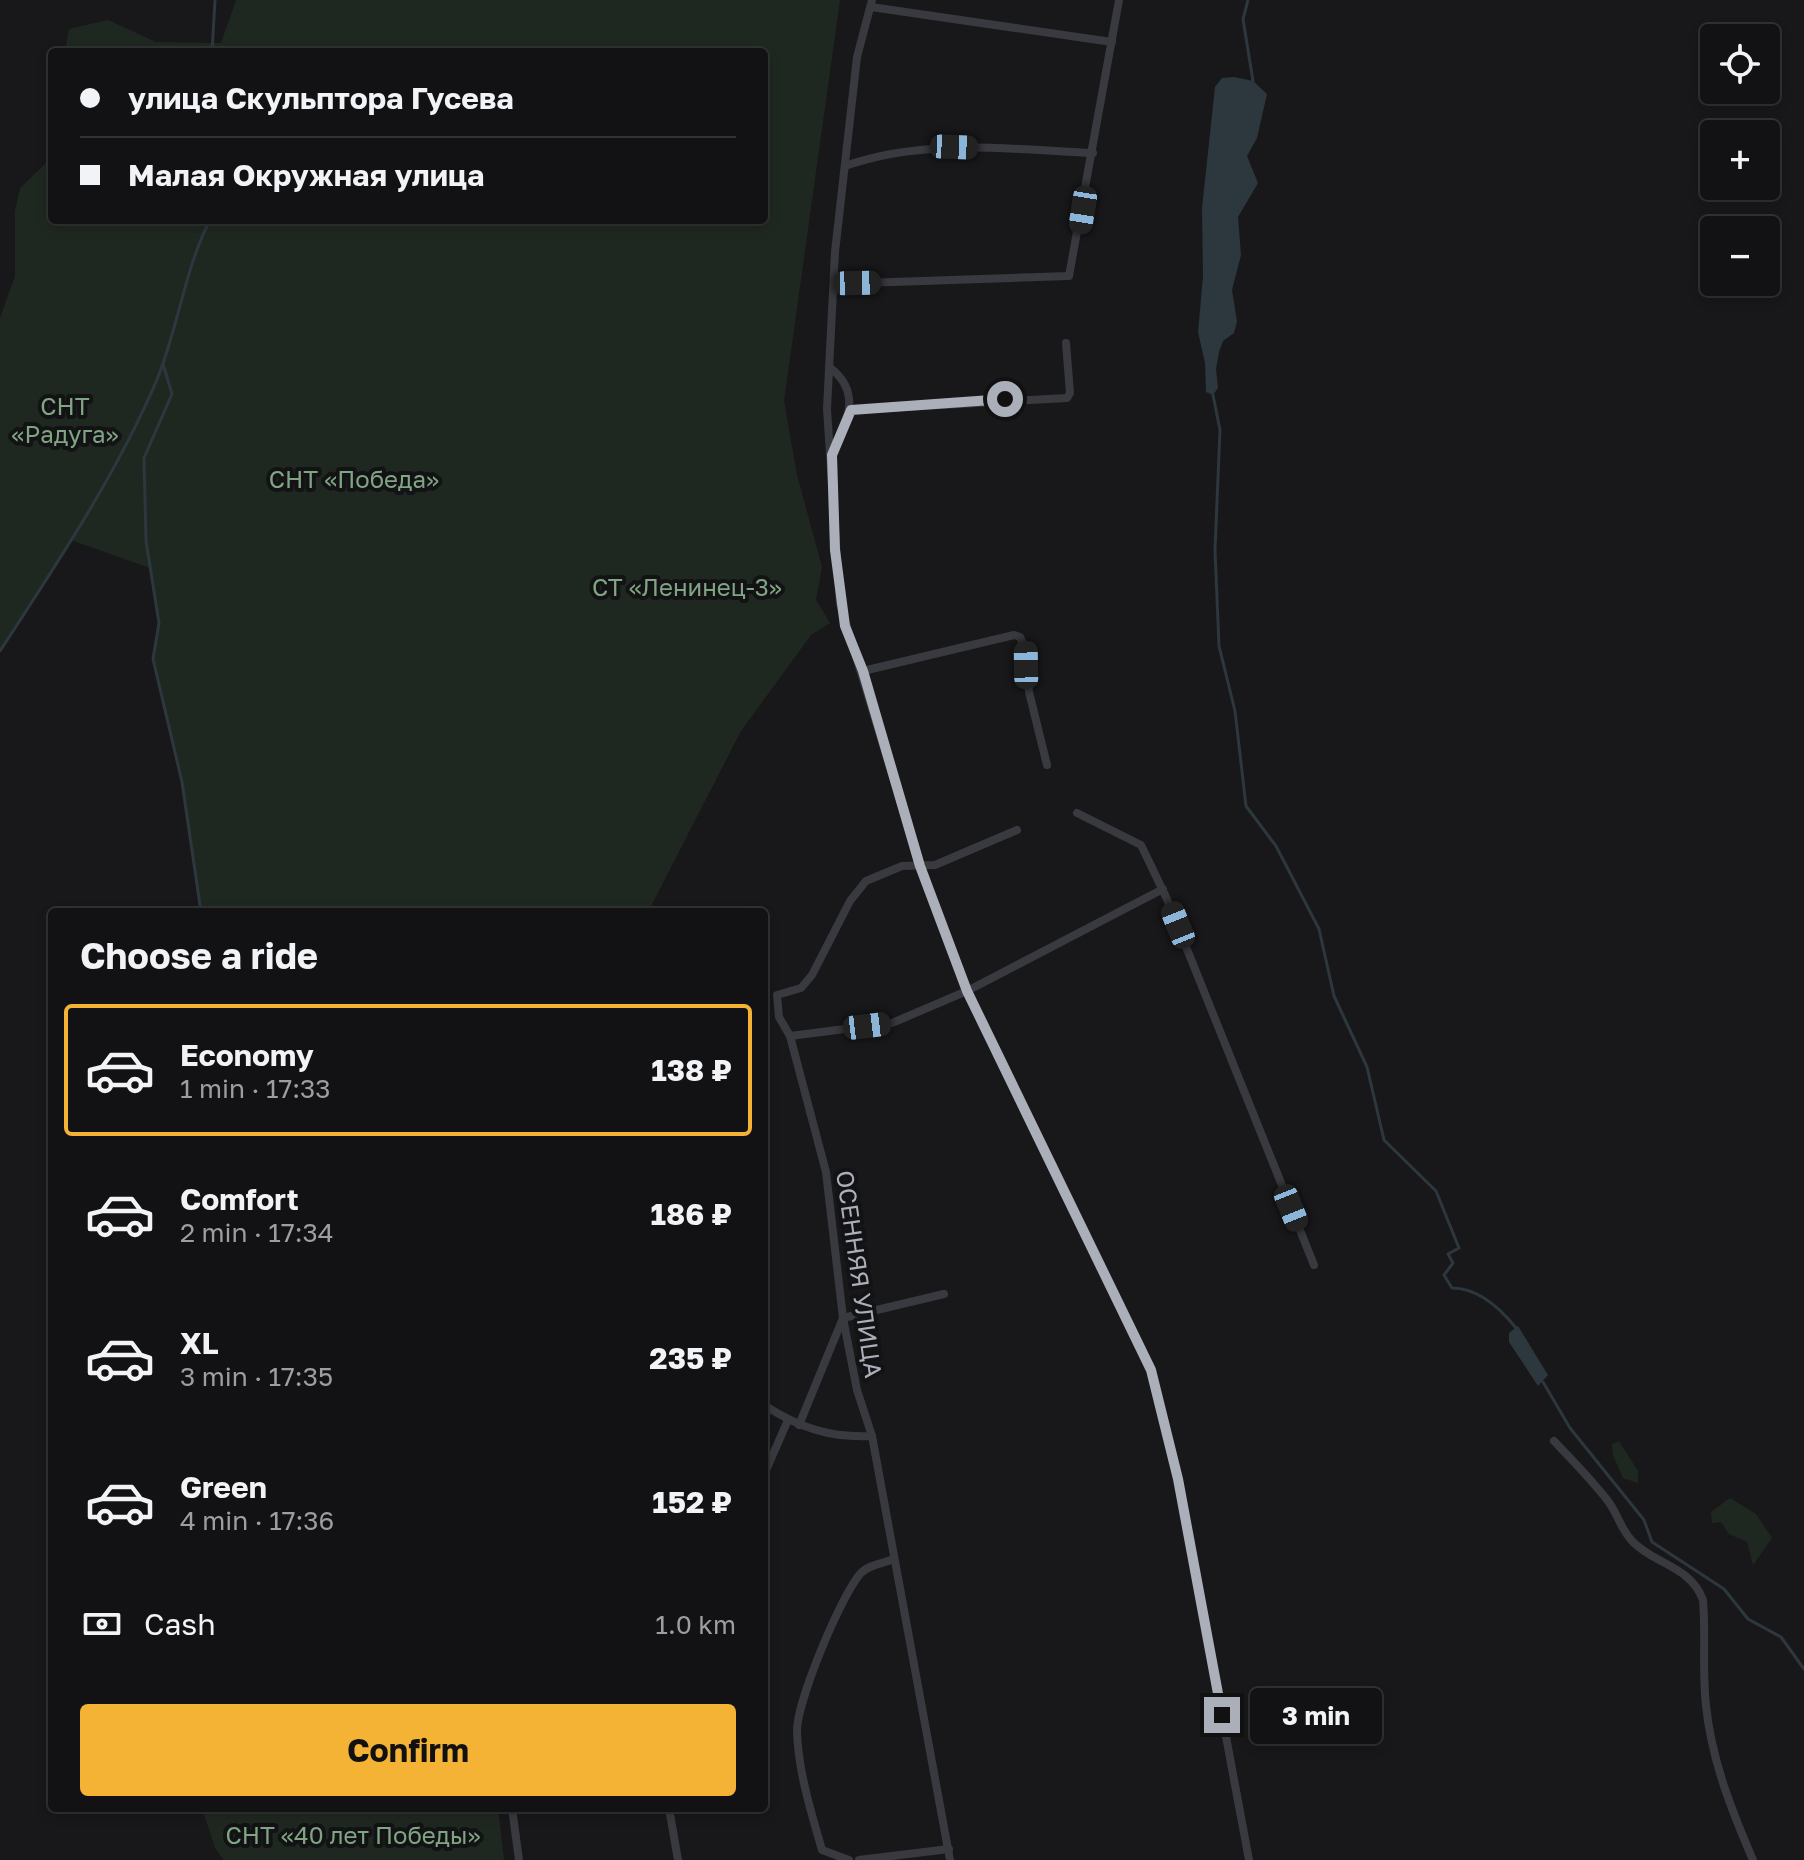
<!DOCTYPE html>
<meta charset="utf-8">
<style>
body{margin:0;font-family:"Golos Text",sans-serif;background:#1b1b1d;color:#f1f3f6;height:100vh;display:flex;flex-direction:column;font-size:30px;white-space:nowrap}
*{box-sizing:border-box;margin:0}
p{font-size:26px;color:#9c9ea0}
.icon{flex:none;width:44px;height:44px;fill:none;stroke:currentColor;stroke-width:2;stroke-linecap:round;stroke-linejoin:round}
.map{position:relative;flex:1;overflow:hidden}
.sheet{position:absolute;left:48px;top:908px;width:720px;height:904px;display:flex;flex-direction:column;background:#121214;border-radius:8px;box-shadow:0 4px 12px #0003,0 0 0 2px #313234}
.sheet>*{flex:none}
.guide{position:absolute;left:48px;top:48px;width:720px;height:176px;border-radius:8px;box-shadow:0 4px 12px #0003,0 0 0 2px #313234;display:grid;align-content:center;height:176px;padding:0 32px;background:#121214}
.controls{position:absolute;left:1700px;top:24px;display:grid;gap:16px}
.controls a{display:grid;place-items:center;width:80px;height:80px;border-radius:8px;background:#121214;box-shadow:0 4px 12px #0003,0 0 0 2px #313234;font-size:40px}
.end{position:absolute;width:36px;height:36px;margin:-18px;border:10px solid #aaafba;background:#111;box-shadow:0 0 0 4px #111}
.from{border-radius:50%}
.bubble{position:absolute;height:56px;border-radius:8px;background:#121214;box-shadow:0 4px 12px #0003,0 0 0 2px #313234;font-size:26px;font-weight:700;line-height:56px;text-align:center}
.car{position:absolute;width:24px;height:48px;margin:-24px -12px;border-radius:10px;box-shadow:0 0 6px 2px #0007;background:linear-gradient(#222 24%,#8ab4d8 0 40%,#222 0 76%,#8ab4d8 0 86%,#222 0)}
.guide b{display:flex;align-items:center;gap:28px;height:76px;font-size:30px}
.guide b+b{border-top:2px solid #313234}
.guide i{width:20px;height:20px;background:#f1f3f6}
ul{padding:0;list-style:none}
li{display:flex;align-items:center;gap:24px;height:132px;margin:0 16px 12px;padding:0 16px;border:4px solid transparent;border-radius:8px}
li div{flex:1}
li b{display:block;font-size:30px}
li em{font-style:normal;font-weight:700}
li.current{border-color:#f4b335}
li>.icon{width:72px;height:72px;stroke-width:1.5}
h2{padding:0 32px;font-size:36px;line-height:96px}
.pay{display:flex;align-items:center;gap:20px;height:88px;padding:0 32px;font-size:30px}
.pay p{margin-inline-start:auto}
.cta{display:flex;gap:16px;margin-top:auto;padding:16px 32px}
.cta a{flex:1;height:92px;border-radius:8px;background:#f4b335;color:#111;font-size:32px;font-weight:700;line-height:92px;text-align:center}
.map>svg:first-child{display:block}
.green{fill:#1f2820}
.water{fill:#2d373e}
.lines{fill:none;stroke-linecap:round;stroke-linejoin:round}
.stream{stroke:#2d373e;stroke-width:3}
.minor{stroke:#383a3f;stroke-width:8}
.route{stroke:#aaafba;stroke-width:10}
.labels{text-anchor:middle;dominant-baseline:central;stroke-width:8;stroke-linejoin:round;paint-order:stroke}
.park-label{font-size:24px;fill:#80a583;stroke:#131315}
.street-label{font-size:24px;fill:#aaafba;stroke:#131315}
</style>
<div class="map">
<svg width="1804" height="1860" viewBox="0 0 1804 1860">
<rect width="100%" height="100%" fill="#18181a"/>
<g class="green">
<polygon points="236,0 840,0 784,401 797,475 822,567 816,600 830,623 811,635 741,731 648,912 201,912 182,782 153,659 159,623 150,568 71,540 0,651 0,318 15,276 15,211 20,188 46,163 52,128 52,220 764,220 764,52 65,52 69,29 108,20 156,42 221,43"/>
<polygon points="1619,1441 1638,1471 1638,1483 1623,1478 1613,1455 1612,1444"/>
<polygon points="1730,1498 1756,1514 1772,1538 1753,1565 1747,1542 1729,1534 1721,1522 1712,1523 1711,1512"/>
<polygon points="202,1808 498,1808 504,1860 224,1860 215,1848"/>
</g>
<g class="water">
<polygon points="1234,77 1253,81 1267,94 1257,138 1247,156 1258,183 1238,217 1241,255 1232,290 1237,321 1234,333 1223,341 1219,352 1216,369 1218,388 1213,395 1206,392 1205,363 1198,332 1203,276 1202,208 1215,87 1222,78"/>
<polygon points="1518,1326 1548,1375 1538,1386 1509,1342 1509,1333"/>
</g>
<g class="lines">
<g class="stream">
<polyline points="1248,0 1243,19 1253,81"/>
<polyline points="212,52 215,0"/>
<polyline points="163,364 172,394 144,458 146,541 159,623 153,659 182,782 201,912"/>
<path d="M1213,395L1220,430L1215,550L1219,646L1235,711L1246,806L1276,846L1319,929L1334,996L1367,1067L1384,1140L1436,1191L1459,1248L1448,1254L1453,1263L1444,1275L1452,1288C1478,1288 1500,1308 1516,1328"/>
<path d="M0,651C56,565 115,477 156,382C178,330 184,270 210,220"/>
<polyline points="1543,1382 1570,1428 1644,1520 1652,1542 1724,1589 1748,1619 1781,1637 1804,1669"/>
</g>
<g class="minor">
<polyline points="872,0 857,57 835,252 827,409 840,604 920,866 967,991 1151,1370 1178,1479 1249,1860"/>
<polyline points="871,7 1112,42"/>
<path d="M845,166C923,138 1011,149 1093,153"/>
<polyline points="834,284 1069,276 1119,0"/>
<path d="M829,367C863,392 847,422 833,455"/>
<polyline points="851,410 1067,398 1070,393 1066,343"/>
<polyline points="863,671 1014,635 1020,637 1025,648 1029,692 1047,765"/>
<polyline points="1077,813 1141,845 1166,897 1314,1265"/>
<polyline points="790,1036 892,1023 967,991 1163,889"/>
<path d="M764,1405C800,1428 830,1438 872,1436"/>
<polyline points="799,1425 843,1318 944,1294"/>
<path d="M1554,1441C1572,1460 1591,1479 1608,1501C1618,1514 1621,1531 1634,1543C1657,1565 1691,1567 1703,1600C1706,1635 1702,1671 1706,1706C1712,1761 1731,1809 1753,1860"/>
<polyline points="764,1475 788,1420"/>
<polyline points="512,1808 519,1860"/>
<polyline points="669,1808 678,1860"/>
<path d="M849,1860L822,1850C811,1812 798,1770 797,1731C797,1701 841,1595 861,1573C868,1565 884,1563 894,1559"/>
<polyline points="859,1860 949,1849"/>
<polyline points="950,1860 872,1436 857,1390 843,1318 826,1172 790,1036 779,1017 777,995 801,988 812,975 850,901 866,881 902,866 935,865 1017,830"/>
</g>
</g>
<g class="lines">
<polyline class="route" points="1005,399 851,410 832,455 835,550 845,626 863,671 920,866 967,991 1151,1370 1178,1479 1222,1715"/>
</g>
<g class="labels">
<g class="park-label">
<text x="65" y="405">СНТ<tspan x="65" dy="28">«Радуга»</tspan></text>
<text x="354" y="478">СНТ «Победа»</text>
<text x="687" y="586">СТ «Ленинец-3»</text>
<text x="353" y="1834">СНТ «40 лет Победы»</text>
</g>
<g class="street-label">
<text transform="translate(860 1274) rotate(82)">ОСЕННЯЯ УЛИЦА</text>
</g>
</g>
</svg>
<div class="controls">
<a><svg class="icon" aria-label="locate" viewBox="0 0 24 24"><circle cx="12" cy="12" r="6"/><path d="M12 2v4M12 18v4M2 12h4M18 12h4"/></svg></a>
<a>+</a>
<a>−</a>
</div>
<i class="end from" style="left:1005px;top:399px"></i>
<i class="end" style="left:1222px;top:1715px"></i>
<div class="bubble" style="left:1250px;top:1688px;width:132px">3 min</div>
<i class="car" style="left:954px;top:147px;rotate:92deg"></i>
<i class="car" style="left:1083px;top:210px;rotate:189deg"></i>
<i class="car" style="left:857px;top:283px;rotate:89deg"></i>
<i class="car" style="left:1026px;top:665px;rotate:359deg"></i>
<i class="car" style="left:1178px;top:925px;rotate:338deg"></i>
<i class="car" style="left:867px;top:1026px;rotate:83deg"></i>
<i class="car" style="left:1291px;top:1208px;rotate:158deg"></i>
<div class="guide">
<b><i class="from"></i>улица Скульптора Гусева</b>
<b><i></i>Малая Окружная улица</b>
</div>
<section class="sheet">
<h2>Choose a ride</h2>
<ul>
<li class="current"><svg class="icon" aria-label="car" viewBox="0 0 24 24"><path d="M5 17H2v-5l4-1 3-4h7l3 4 3 1v5h-3M9 17h6M6 11h13"/><circle cx="7" cy="17" r="2"/><circle cx="17" cy="17" r="2"/></svg><div><b>Economy</b><p>1 min · 17:33</p></div><em>138 ₽</em></li>
<li><svg class="icon" aria-label="car" viewBox="0 0 24 24"><path d="M5 17H2v-5l4-1 3-4h7l3 4 3 1v5h-3M9 17h6M6 11h13"/><circle cx="7" cy="17" r="2"/><circle cx="17" cy="17" r="2"/></svg><div><b>Comfort</b><p>2 min · 17:34</p></div><em>186 ₽</em></li>
<li><svg class="icon" aria-label="car" viewBox="0 0 24 24"><path d="M5 17H2v-5l4-1 3-4h7l3 4 3 1v5h-3M9 17h6M6 11h13"/><circle cx="7" cy="17" r="2"/><circle cx="17" cy="17" r="2"/></svg><div><b>XL</b><p>3 min · 17:35</p></div><em>235 ₽</em></li>
<li><svg class="icon" aria-label="car" viewBox="0 0 24 24"><path d="M5 17H2v-5l4-1 3-4h7l3 4 3 1v5h-3M9 17h6M6 11h13"/><circle cx="7" cy="17" r="2"/><circle cx="17" cy="17" r="2"/></svg><div><b>Green</b><p>4 min · 17:36</p></div><em>152 ₽</em></li>
</ul>
<div class="pay"><svg class="icon" aria-label="cash" viewBox="0 0 24 24"><path d="M3 7h18v10H3z"/><circle cx="12" cy="12" r="2"/></svg>Cash<p>1.0 km</p></div>
<div class="cta"><a>Confirm</a></div>
</section>
</div>
